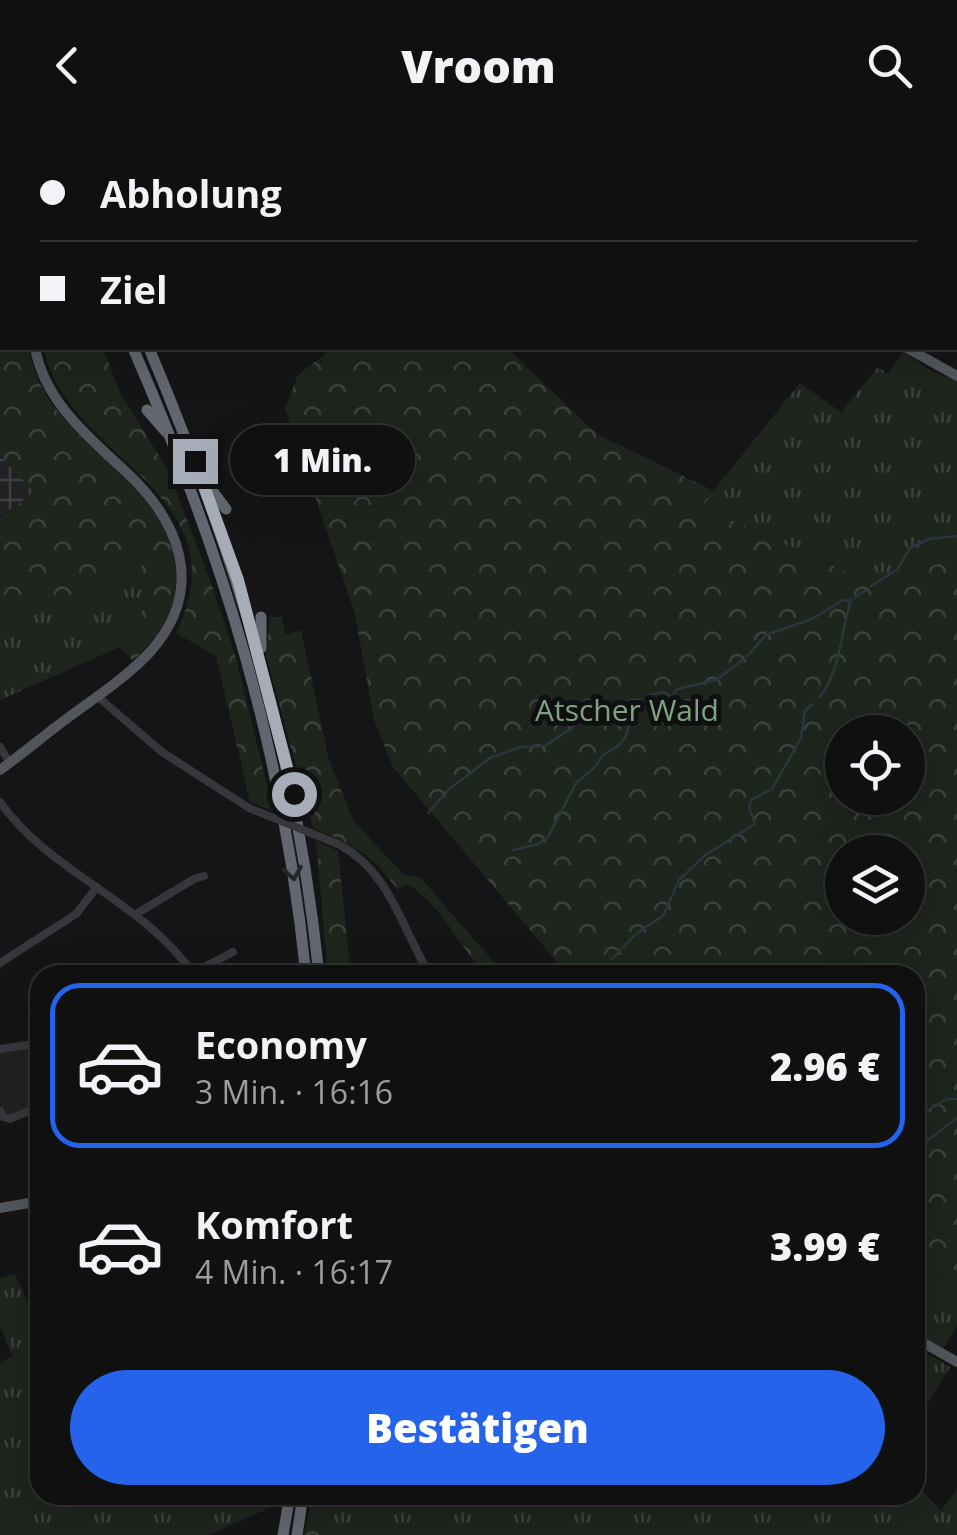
<!DOCTYPE html>
<html lang="de">
<meta charset="utf-8">
<style>
body{margin:0;font-family:"Open Sans",sans-serif;background:#19191a;color:#f1f3f6;height:100vh;display:flex;flex-direction:column;font-size:38px;white-space:nowrap}
*{box-sizing:border-box;margin:0}
p{font-size:32px;color:#9c9d9f}
.icon{flex:none;width:55px;height:55px;fill:none;stroke:currentColor;stroke-width:2;stroke-linecap:round;stroke-linejoin:round}
.map{position:relative;flex:1;overflow:hidden}
.side{position:absolute;left:30px;top:835px;width:895px;height:540px;display:flex;flex-direction:column;background:#101011;border-radius:30px;box-shadow:0 10px 40px #0002,0 0 0 2px #303031}
.side>*{flex:none}
.hud{position:absolute;left:0px;top:0px;width:958px;height:220px;box-shadow:0 10px 40px #0002,0 0 0 2px #303031;display:grid;align-content:center;height:220px;padding:0 40px;background:#101011}
.tools{position:absolute;left:825px;top:585px;display:grid;gap:20px}
.tools a{display:grid;place-items:center;width:100px;height:100px;border-radius:50%;background:#101011;box-shadow:0 10px 40px #0002,0 0 0 2px #303031;font-size:50px}
.end{position:absolute;width:45px;height:45px;margin:-22px;border:12px solid #a6adb8;background:#111;box-shadow:0 0 0 5px #111}
.from{border-radius:50%}
.bubble{position:absolute;height:70px;border-radius:35px;background:#101011;box-shadow:0 10px 40px #0002,0 0 0 2px #303031;font-size:32px;font-weight:800;line-height:70px;text-align:center}
.hud b{display:flex;align-items:center;gap:35px;height:95px;font-size:38px}
.hud b+b{border-top:2px solid #303031}
.hud i{width:25px;height:25px;background:#f1f3f6}
ul{padding:18px 0 0;list-style:none}
li{display:flex;align-items:center;gap:30px;height:165px;margin:0 20px 15px;padding:0 20px;border:5px solid transparent;border-radius:30px}
li div{flex:1}
li b{display:block;font-size:38px}
li em{font-style:normal;font-weight:800}
li.current{border-color:#2563eb}
li>.icon{width:90px;height:90px;stroke-width:1.5}
.action{display:flex;gap:20px;margin-top:auto;padding:20px 40px}
.action a{flex:1;height:115px;border-radius:60px;background:#2563eb;color:#fff;font-size:40px;font-weight:800;line-height:115px;text-align:center}
header{display:flex;justify-content:space-between;align-items:center;height:130px;padding:0 40px;background:#101011;font-size:45px;font-weight:800}
.map>svg:first-child{display:block}
.built{fill:#212124}
.industrial{fill:url(#industrial-grid)}
.grass{fill:url(#grass-tufts)}
.forest{fill:url(#forest-crowns);fill-rule:evenodd}
.lines{fill:none;stroke-linecap:round;stroke-linejoin:round}
.stream{stroke:#2b363c;stroke-width:2.5}
.minor{stroke:#36373c;stroke-width:8}
.major{stroke:#52555c;stroke-width:10}
.highway{stroke:#62666e;stroke-width:11}
.minor-bridge{stroke:#36373c;stroke-width:8}
.oneway{stroke:#242629}
.route{stroke:#a6adb8;stroke-width:12}
.labels{text-anchor:middle;dominant-baseline:central;stroke-width:10;stroke-linejoin:round;paint-order:stroke}
.park-label{font-size:30px;fill:#7da47c;stroke:#101012}
</style>
<header><svg class="icon" aria-label="back" viewBox="0 0 24 24"><path d="M15 5l-7 7 7 7"/></svg>Vroom<svg class="icon" aria-label="search" viewBox="0 0 24 24"><circle cx="10" cy="10" r="6"/><path d="M15 15l6 6"/></svg></header>
<div class="map">
<svg width="957" height="1405" viewBox="0 0 957 1405">
<defs>
<pattern id="industrial-grid" width="8" height="8" patternUnits="userSpaceOnUse" patternTransform="scale(2.5)"><rect width="8" height="8" fill="#212124"/><path d="M0 4h8M4 0v8" fill="none" stroke="#3e3f42"/></pattern>
<pattern id="grass-tufts" width="24" height="20" patternUnits="userSpaceOnUse" patternTransform="scale(2.5)"><rect width="24" height="20" fill="#1d251d"/><path d="M3 7l-1-3M5 7V3M7 7l1-3M15 17l-1-3M17 17v-4M19 17l1-3" fill="none" stroke="#3b423c"/></pattern>
<pattern id="forest-crowns" width="20" height="18" patternUnits="userSpaceOnUse" patternTransform="scale(2.5)"><rect width="20" height="18" fill="#1d251d"/><path d="M2 6a3 3 0 1 1 6 0M12 15a3 3 0 1 1 6 0" fill="none" stroke="#3b423c"/></pattern>
</defs>
<rect width="100%" height="100%" fill="#151517"/>
<polygon class="built" points="33,916 40,930 40,972 10,986 5,984 0,974 0,921"/>
<polygon class="industrial" points="0,326 34,362 0,387"/>
<g class="grass">
<polygon points="667,0 934,0 936,2 671,2"/>
<polygon points="903,222 933,242 957,251 957,427 877,456 701,376 800,253 841,282 878,237 888,244"/>
<polygon points="141,429 149,470 120,517 0,570 0,508 5,493 60,466 91,473"/>
<polygon points="915,1143 957,1146 957,1196 943,1219 915,1202"/>
<polygon points="15,1144 31,1180 40,1177 40,1365 267,1365 265,1380 208,1405 0,1405 0,1232 13,1226 0,1197 0,1148"/>
<polygon points="915,1216 950,1237 915,1294"/>
<polygon points="915,1353 941,1381 957,1359 957,1405 319,1405 330,1365 915,1365"/>
</g>
<g class="forest">
<path d="M0,0L7,2H2V218H29C43,316 172,343 176,444C178,480 158,507 133,531L120,517L149,470L140,429L91,473L68,479L59,467L5,493L0,508V388L34,362L0,326Z"/>
<path d="M44,218H103L120,263L168,340L211,453L237,531L273,681L250,672L216,526L176,503C246,361 64,328 44,218Z"/>
<path d="M333,218H507L597,304L714,361L702,377L877,456L957,427V1146L915,1143V845H576L562,838L393,637L374,590L355,484L285,278L298,245ZM842,602H908V668H842ZM842,722H908V788H842Z"/>
<path d="M270,487H282L285,505L301,500L329,630L353,690L404,745L420,747L505,845H488L479,837C454,808 441,775 407,754L397,759C371,723 353,715 313,698L266,526Z"/>
<polygon points="316,711 338,721 351,845 328,845"/>
<polygon points="320,1365 330,1365 319,1405 304,1405 312,1369"/>
</g>
<g class="lines">
<g class="stream">
<polyline points="871,456 898,439 910,418 929,409 957,406"/>
<polyline points="855,467 866,460"/>
<polyline points="747,526 766,505 812,489 843,470 850,471"/>
<path d="M820,567C841,538 841,502 851,469"/>
<polyline points="428,683 448,660 490,628 520,617 545,616 588,587 634,569"/>
<polyline points="513,720 538,714 548,707 576,653 595,637 603,625 618,616 625,608 634,582 643,571 650,565 664,562 671,567 677,559 716,550 744,529"/>
<polyline points="612,829 637,803 663,786 679,750 704,726 755,694 749,677 751,670 772,659 776,652 801,608 805,581 812,574"/>
<polyline points="915,988 947,969 957,969"/>
<polyline points="915,1020 957,988"/>
</g>
<g class="minor">
<polyline points="97,566 162,622 249,678"/>
<polyline points="0,617 10,633"/>
<path d="M0,672C51,744 144,771 194,845"/>
<path d="M338,714C390,741 401,797 430,845"/>
<polyline points="136,784 194,749 204,746"/>
<polyline points="0,833 76,784 97,757"/>
<polyline points="193,843 233,822"/>
<polyline points="0,919 40,913"/>
<polyline points="0,981 3,987 10,989 40,976"/>
</g>
<g class="major">
<polyline points="639,0 644,2"/>
<polyline points="217,2 222,0"/>
<polyline points="907,218 957,246"/>
<path d="M0,640C25,622 48,602 73,584C99,565 129,545 151,521C207,457 179,390 124,340C86,305 45,271 35,218"/>
<polyline points="0,1078 40,1071"/>
<polyline points="915,1208 957,1232"/>
</g>
<g class="highway">
<polyline points="16,0 17,2"/>
<polyline points="32,0 34,2"/>
<path d="M133,218C223,425 283,619 306,845"/>
<path d="M149,218C236,426 296,619 319,845"/>
<polyline points="147,280 166,302"/>
<polyline points="211,359 226,379"/>
<polyline points="261,487 261,518"/>
<polyline points="283,1405 290,1365"/>
<polyline points="297,1405 303,1365"/>
</g>
<polyline class="minor-bridge" points="249,678 338,714"/>
</g>
<defs><path id="oneway-chevron" d="M-2-3.5L2.5 0L-2 3.5" fill="none" stroke-width="1.6" stroke-linecap="round" stroke-linejoin="round" transform="scale(2.5)"/></defs>
<use class="oneway" href="#oneway-chevron" transform="translate(293 743) rotate(81)"/>
<g class="lines">
<polyline class="route" points="195,331 238,450 294,664"/>
</g>
<g class="labels">
<g class="park-label">
<text x="627" y="579">Atscher Wald</text>
</g>
</g>
</svg>
<div class="tools">
<a><svg class="icon" aria-label="locate" viewBox="0 0 24 24"><circle cx="12" cy="12" r="6"/><path d="M12 2v4M12 18v4M2 12h4M18 12h4"/></svg></a>
<a><svg class="icon" aria-label="layers" viewBox="0 0 24 24"><path d="M12 4l9 5-9 5-9-5zM3 14l9 5 9-5"/></svg></a>
</div>
<i class="end from" style="left:294px;top:664px"></i>
<i class="end" style="left:195px;top:331px"></i>
<div class="bubble" style="left:230px;top:295px;width:185px">1 Min.</div>
<div class="hud">
<b><i class="from"></i>Abholung</b>
<b><i></i>Ziel</b>
</div>
<section class="side">
<ul>
<li class="current"><svg class="icon" aria-label="car" viewBox="0 0 24 24"><path d="M5 17H2v-5l4-1 3-4h7l3 4 3 1v5h-3M9 17h6M6 11h13"/><circle cx="7" cy="17" r="2"/><circle cx="17" cy="17" r="2"/></svg><div><b>Economy</b><p>3 Min. · 16:16</p></div><em>2.96 €</em></li>
<li><svg class="icon" aria-label="car" viewBox="0 0 24 24"><path d="M5 17H2v-5l4-1 3-4h7l3 4 3 1v5h-3M9 17h6M6 11h13"/><circle cx="7" cy="17" r="2"/><circle cx="17" cy="17" r="2"/></svg><div><b>Komfort</b><p>4 Min. · 16:17</p></div><em>3.99 €</em></li>
</ul>
<div class="action"><a>Bestätigen</a></div>
</section>
</div>
